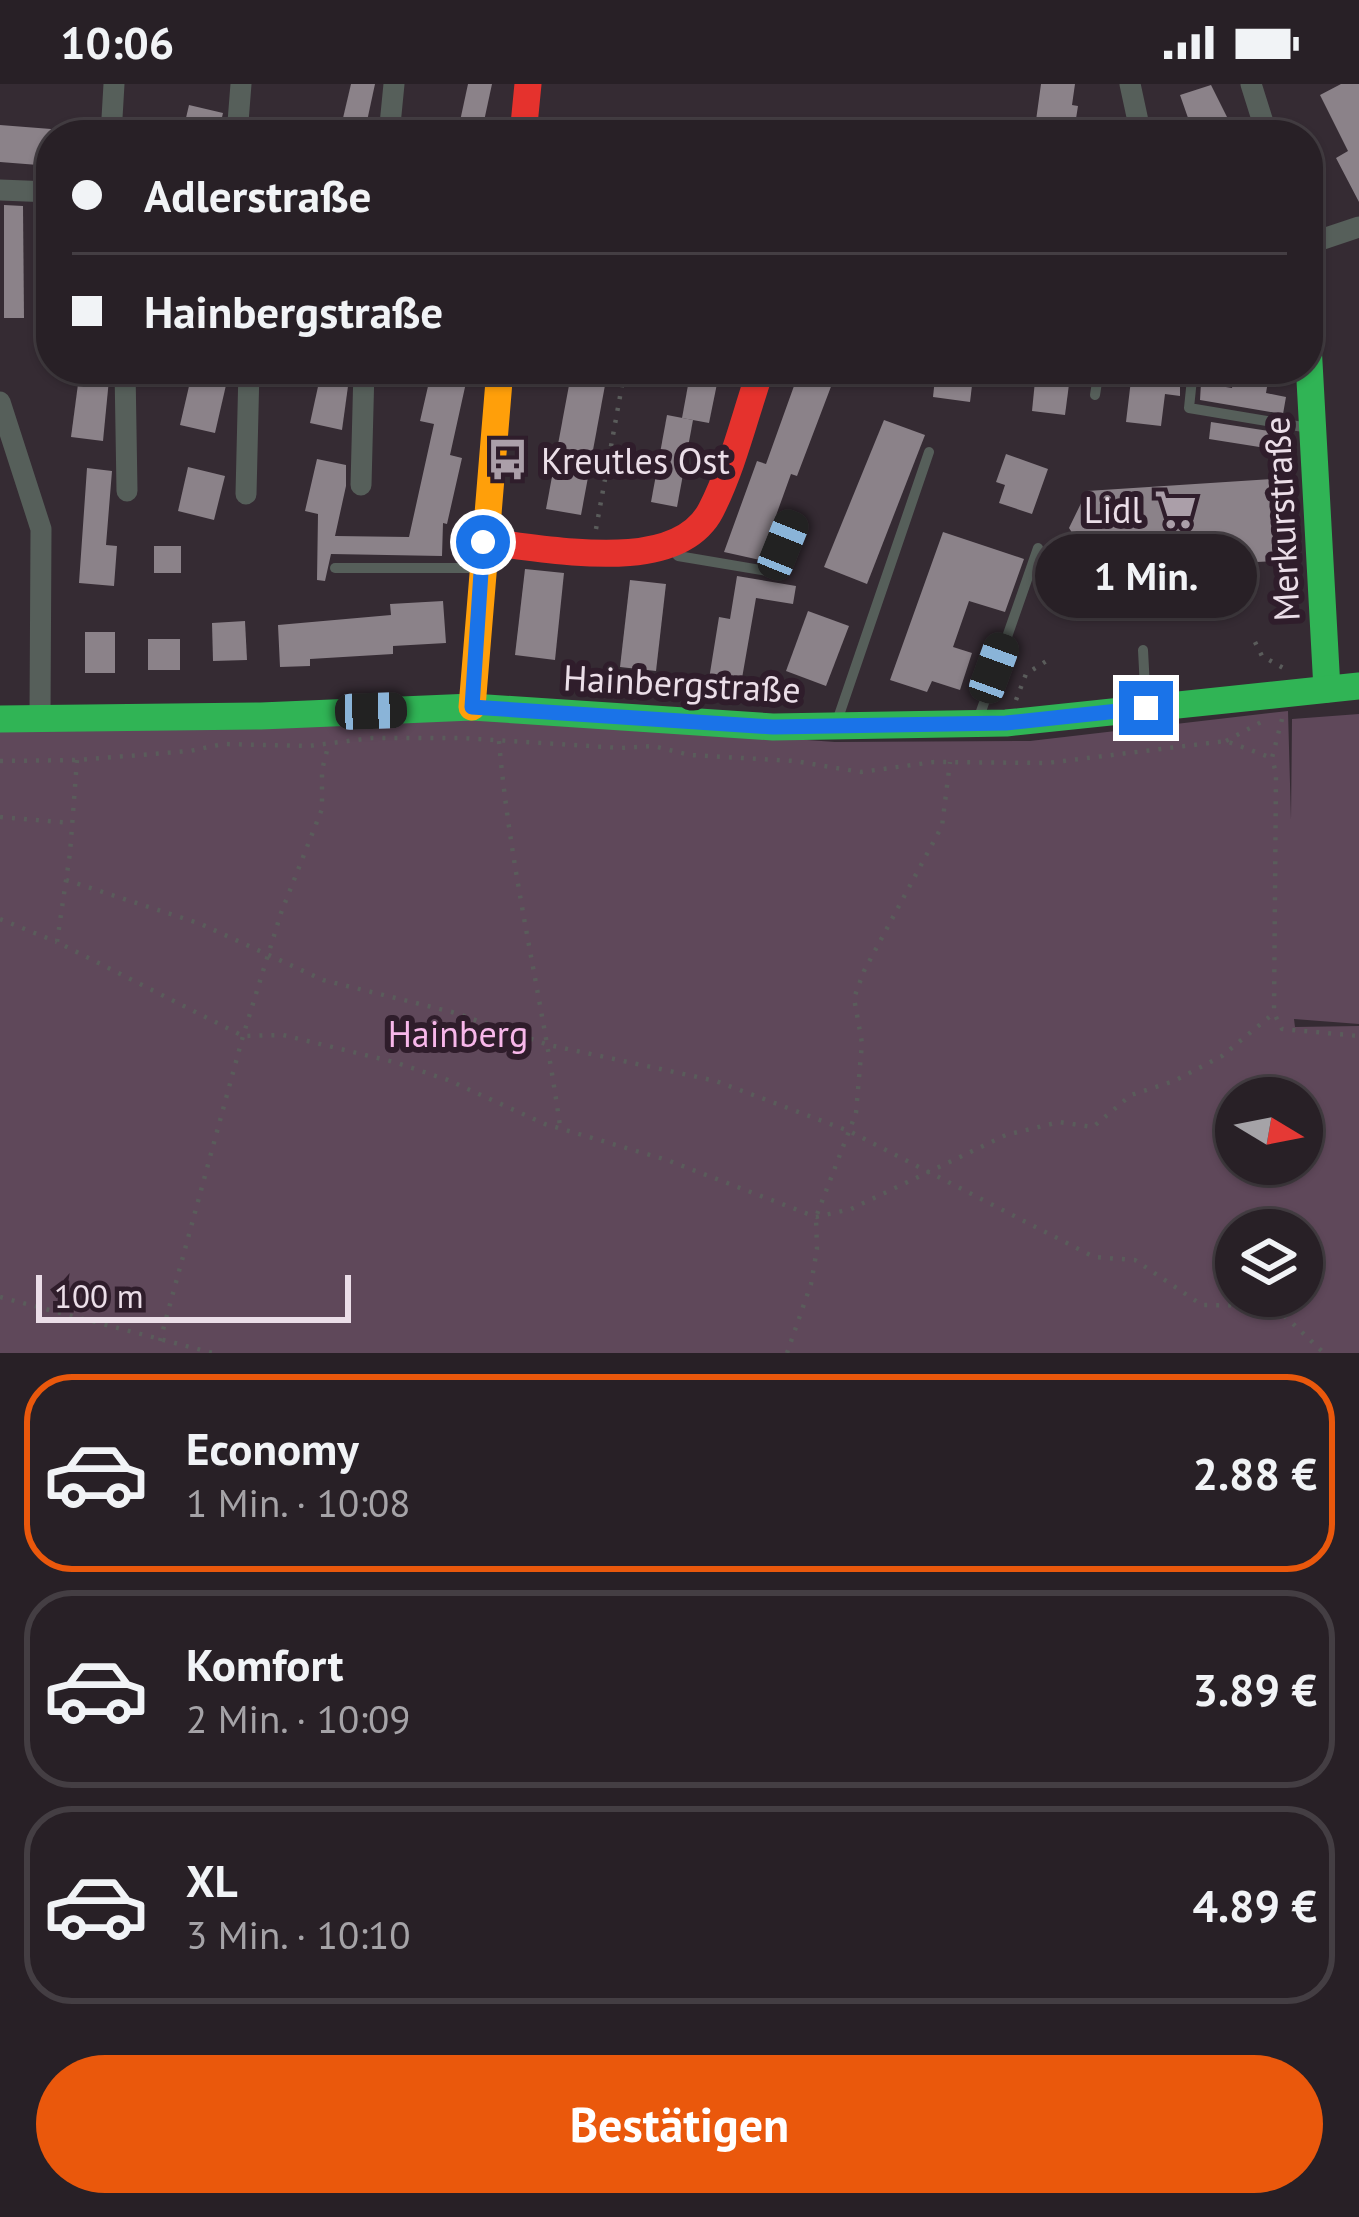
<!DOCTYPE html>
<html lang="de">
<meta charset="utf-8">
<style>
body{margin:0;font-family:"PT Sans",sans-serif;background:#30282e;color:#f1f3f6;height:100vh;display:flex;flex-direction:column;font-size:45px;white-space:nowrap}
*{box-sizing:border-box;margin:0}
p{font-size:39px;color:#a5a3a7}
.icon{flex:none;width:66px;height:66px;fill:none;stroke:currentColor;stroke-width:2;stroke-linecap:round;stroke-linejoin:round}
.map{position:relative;height:1269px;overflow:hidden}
.side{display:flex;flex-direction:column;background:#282026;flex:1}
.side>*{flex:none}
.hud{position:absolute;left:36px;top:36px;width:1287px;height:264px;border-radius:48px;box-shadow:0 3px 9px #0004,0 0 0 3px #443e43;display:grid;align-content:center;height:264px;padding:0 36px;background:#282026}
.needle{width:78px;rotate:100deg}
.fabs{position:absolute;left:1215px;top:993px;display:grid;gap:24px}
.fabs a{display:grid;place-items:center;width:108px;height:108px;border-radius:50%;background:#282026;box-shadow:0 3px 9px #0004,0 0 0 3px #443e43;font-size:60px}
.scale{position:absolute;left:36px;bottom:30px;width:315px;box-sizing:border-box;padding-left:12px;border:6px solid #ebdee8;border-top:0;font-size:33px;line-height:42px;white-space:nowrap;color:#ebdee8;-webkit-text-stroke:9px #2f1d2b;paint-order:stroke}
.end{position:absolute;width:54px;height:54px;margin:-27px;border:15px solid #1a73e8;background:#fff;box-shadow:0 0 0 6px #fff}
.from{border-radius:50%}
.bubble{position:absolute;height:84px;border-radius:42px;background:#282026;box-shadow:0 3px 9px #0004,0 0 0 3px #443e43;font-size:39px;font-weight:800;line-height:84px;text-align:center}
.car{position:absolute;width:36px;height:72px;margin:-36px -18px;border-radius:15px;box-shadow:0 0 9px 3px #0007;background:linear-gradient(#222 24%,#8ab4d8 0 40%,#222 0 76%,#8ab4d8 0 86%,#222 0)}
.hud b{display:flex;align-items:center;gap:42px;height:114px;font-size:45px}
.hud b+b{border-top:3px solid #443e43}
.hud i{width:30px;height:30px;background:#f1f3f6}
ul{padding:21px 0 0;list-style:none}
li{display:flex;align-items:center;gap:36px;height:198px;margin:0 24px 18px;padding:0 12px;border:6px solid #443e43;border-radius:48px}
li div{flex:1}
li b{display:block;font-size:45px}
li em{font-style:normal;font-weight:800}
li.active{border-color:#ea580c}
li>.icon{width:108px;height:108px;stroke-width:1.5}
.action{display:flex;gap:24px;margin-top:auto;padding:24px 36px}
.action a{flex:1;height:138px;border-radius:72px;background:#ea580c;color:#fff;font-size:48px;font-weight:800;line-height:138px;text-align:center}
.status{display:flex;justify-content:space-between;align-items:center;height:84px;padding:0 60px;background:#282026;direction:ltr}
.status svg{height:33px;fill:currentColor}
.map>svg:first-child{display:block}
.green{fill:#5f485a;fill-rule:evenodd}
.building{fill:#8b8289}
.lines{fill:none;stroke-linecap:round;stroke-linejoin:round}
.path{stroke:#5a5c5b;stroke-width:4.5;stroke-dasharray:3 9;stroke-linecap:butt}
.lane{stroke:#565f5a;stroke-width:10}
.street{stroke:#565f5a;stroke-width:21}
.fast{stroke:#30b455;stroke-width:27}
.slow{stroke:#ff9f0a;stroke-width:27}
.jam{stroke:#e5322d;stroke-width:27}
.route{stroke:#1a73e8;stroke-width:15}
.labels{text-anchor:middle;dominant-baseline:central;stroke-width:12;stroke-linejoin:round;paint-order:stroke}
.poi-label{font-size:36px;fill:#ebdee8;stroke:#2f1d2b;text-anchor:start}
.street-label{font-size:36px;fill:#ebdee8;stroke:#2f1d2b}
.park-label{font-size:36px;fill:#f8b7ea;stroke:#2f1d2b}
</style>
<div class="status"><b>10:06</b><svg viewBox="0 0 49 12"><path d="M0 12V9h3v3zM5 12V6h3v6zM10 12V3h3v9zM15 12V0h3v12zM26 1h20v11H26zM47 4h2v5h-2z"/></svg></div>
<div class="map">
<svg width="1359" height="1269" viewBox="0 0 1359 1269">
<rect width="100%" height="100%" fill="#352b33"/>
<path class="green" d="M1288,627L1291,736L1292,635L1359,630V940L1294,935L1295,943L1359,942V1269H0V645L428,629L835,658L1030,657ZM1236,1014H1302V1080H1236ZM1236,1146H1302V1212H1236Z"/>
<g class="building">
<polygon points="351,0 375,0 364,51 339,51"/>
<polygon points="468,0 492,0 481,51 457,51"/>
<polygon points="1041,0 1075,0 1072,21 1078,22 1075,41 1069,40 1067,51 1034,51"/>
<polygon points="1341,0 1359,0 1359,118 1336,74 1348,67 1320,11"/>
<polygon points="1211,1 1228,35 1223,37 1227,51 1194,51 1180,11"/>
<polygon points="189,21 223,29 218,51 182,51"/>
<polygon points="0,41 51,45 51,82 0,78"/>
<polygon points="4,121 23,122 24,234 4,234"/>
<polygon points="80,285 110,285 103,357 71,353"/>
<polygon points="193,285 229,288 215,349 180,341"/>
<polygon points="432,285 469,285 450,371 462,374 447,440 443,439 442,472 331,470 325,497 317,496 318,430 305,427 317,375 346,381 346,402 335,452 409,453 434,340 420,337"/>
<polygon points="572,285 608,285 581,431 546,425"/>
<polygon points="691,285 720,285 709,339 682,334"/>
<polygon points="936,285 974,285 970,318 933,313"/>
<polygon points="1047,285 1071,285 1065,331 1032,327 1036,287"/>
<polygon points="1143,285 1180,285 1180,312 1165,310 1161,342 1126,338 1131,296 1142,297"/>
<polygon points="1235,285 1270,285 1266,309 1286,313 1283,330 1200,316 1201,299 1232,304"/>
<polygon points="799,288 832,300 797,392 791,390 760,476 724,468 757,377 766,380"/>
<polygon points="321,289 349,295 342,346 310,339"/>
<polygon points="667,331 693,336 677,423 651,418"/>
<polygon points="884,336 925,351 867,500 824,483"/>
<polygon points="1211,338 1281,349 1278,366 1209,355"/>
<polygon points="1006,370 1048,385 1032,430 999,419 1005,401 996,398"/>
<polygon points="188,383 225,392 214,436 178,427"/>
<polygon points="87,384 112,387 106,461 117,462 114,502 79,499"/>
<polygon points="1272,395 1278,477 1173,482 1173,467 1088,473 1069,444 1087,407"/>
<polygon points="943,448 1024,475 1005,528 969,517 953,563 972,569 960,606 932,597 927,608 890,596"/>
<rect x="154" y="462" width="27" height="27"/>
<polygon points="525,485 564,489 555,576 515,571"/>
<polygon points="737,492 796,502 793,520 756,514 741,600 709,595 719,533 730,535"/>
<polygon points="630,496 666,500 656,587 620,583"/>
<polygon points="443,517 446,559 393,562 393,570 310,575 310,582 280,583 278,541 391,531 390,520"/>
<polygon points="808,527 849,542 826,602 786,587"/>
<polygon points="245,537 247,576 213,577 212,539"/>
<rect x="85" y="548" width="30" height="41"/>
<rect x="148" y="555" width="32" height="31"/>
</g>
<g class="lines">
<g class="path">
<polyline points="596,445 625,285"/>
<polyline points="1255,558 1262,572 1285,585"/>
<polyline points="1016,616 1026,590 1048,576"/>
<polyline points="1282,635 1272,674 1276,689 1274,929 1282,945 1359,952"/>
<path d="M499,657C510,787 542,913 560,1042"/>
<polyline points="1226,657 1263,637"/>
<polyline points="77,676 70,769 57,858 243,952 283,951 394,978 448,996 545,1040 667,1076 816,1133 851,1125 1006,1051 1059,1038 1093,1043 1131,1011 1174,997 1222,972 1274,929"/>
<polyline points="0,677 77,676 190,667 223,660 308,662 372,654 461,654 620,664 653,662 690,671 794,677 861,688 934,678 1047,679 1226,657 1272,674"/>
<polyline points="0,733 71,739"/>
<polyline points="66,796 201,840 323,896 452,928 549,961 716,997 849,1047 1094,1173 1135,1176 1202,1221 1274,1222 1324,1269"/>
<polyline points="0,835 57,858"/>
<polyline points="0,1213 213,1269"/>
<polyline points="160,1257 243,952 281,829 322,725 322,686 329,659"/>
<polyline points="787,1269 811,1200 817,1165 816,1133 856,1029 862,959 854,914 864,887 942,742 950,678"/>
</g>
<g class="lane">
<polyline points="1193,285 1189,324 1309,344"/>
<polyline points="1095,311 1099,285"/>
<polyline points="670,463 678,472 773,488 793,435"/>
<polyline points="335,484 482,484"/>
<polyline points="1143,566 1146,623"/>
<polyline points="978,636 1038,464"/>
<polyline points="837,637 929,368"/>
</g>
<g class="street">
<polyline points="1130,0 1141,51"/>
<polyline points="1251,0 1267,51"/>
<polyline points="111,51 114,0"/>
<polyline points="237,51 241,0"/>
<polyline points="389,51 394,0"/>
<polyline points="0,106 51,108"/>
<polyline points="1308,160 1359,143"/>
<polyline points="125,285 127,407"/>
<polyline points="0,318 41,445 40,633"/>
<polyline points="361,401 364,285"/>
<polyline points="246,410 249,285"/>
</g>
<g class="fast">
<polyline points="1308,260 1327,605"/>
<polyline points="0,635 261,632 472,623 773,643 1006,639 1359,602"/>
</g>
<polyline class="slow" points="472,623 500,285"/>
<g class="jam">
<polyline points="523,51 528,0"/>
<path d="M483,458C545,463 676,494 711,426C733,383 745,331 761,285"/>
</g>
</g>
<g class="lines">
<polyline class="route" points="483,458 472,623 773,643 1006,639 1146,624"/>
</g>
<defs>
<symbol id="bus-bare" viewBox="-9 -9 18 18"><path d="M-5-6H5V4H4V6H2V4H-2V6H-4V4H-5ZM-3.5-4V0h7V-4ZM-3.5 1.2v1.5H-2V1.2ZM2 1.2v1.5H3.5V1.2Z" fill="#ab9fa9" stroke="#2f1d2b" stroke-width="2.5" paint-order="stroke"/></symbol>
<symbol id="supermarket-bare" viewBox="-9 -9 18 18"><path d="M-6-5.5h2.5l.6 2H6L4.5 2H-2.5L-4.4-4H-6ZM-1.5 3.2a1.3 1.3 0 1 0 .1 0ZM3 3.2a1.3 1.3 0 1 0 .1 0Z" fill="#ab9fa9" stroke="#2f1d2b" stroke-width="2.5" paint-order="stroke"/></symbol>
</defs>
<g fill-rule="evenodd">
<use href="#bus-bare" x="478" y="346" width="59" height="59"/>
<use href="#supermarket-bare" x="1146" y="396" width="59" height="59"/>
</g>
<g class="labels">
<g class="poi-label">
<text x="541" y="376">Kreutles Ost</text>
<text x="1142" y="425" text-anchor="end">Lidl</text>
</g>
<g class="street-label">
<text transform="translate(1281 435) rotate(-93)">Merkurstraße</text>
<text transform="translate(682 599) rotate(3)">Hainbergstraße</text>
</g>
<g class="park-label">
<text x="458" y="949">Hainberg</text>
</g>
</g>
</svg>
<div class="fabs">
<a><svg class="needle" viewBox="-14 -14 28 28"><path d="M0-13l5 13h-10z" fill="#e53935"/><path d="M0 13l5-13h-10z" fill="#a5a3a7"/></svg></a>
<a><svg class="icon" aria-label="layers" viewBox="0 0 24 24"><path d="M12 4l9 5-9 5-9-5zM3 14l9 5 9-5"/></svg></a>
</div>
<div class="scale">100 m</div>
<i class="end from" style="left:483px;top:458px"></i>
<i class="end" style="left:1146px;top:624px"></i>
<div class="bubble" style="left:1035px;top:450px;width:222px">1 Min.</div>
<i class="car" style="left:783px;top:461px;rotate:22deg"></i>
<i class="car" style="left:994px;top:584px;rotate:20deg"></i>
<i class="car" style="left:371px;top:627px;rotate:88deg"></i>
<div class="hud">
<b><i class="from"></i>Adlerstraße</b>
<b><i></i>Hainbergstraße</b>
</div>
</div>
<section class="side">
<ul>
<li class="active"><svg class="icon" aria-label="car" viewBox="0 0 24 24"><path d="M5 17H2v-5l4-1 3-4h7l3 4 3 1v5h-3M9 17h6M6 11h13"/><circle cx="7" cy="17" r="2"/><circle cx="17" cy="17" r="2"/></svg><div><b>Economy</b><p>1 Min. · 10:08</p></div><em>2.88 €</em></li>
<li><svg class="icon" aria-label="car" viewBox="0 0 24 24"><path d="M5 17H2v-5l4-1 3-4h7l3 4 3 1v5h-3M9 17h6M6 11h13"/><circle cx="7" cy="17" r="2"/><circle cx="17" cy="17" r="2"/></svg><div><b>Komfort</b><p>2 Min. · 10:09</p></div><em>3.89 €</em></li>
<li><svg class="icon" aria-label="car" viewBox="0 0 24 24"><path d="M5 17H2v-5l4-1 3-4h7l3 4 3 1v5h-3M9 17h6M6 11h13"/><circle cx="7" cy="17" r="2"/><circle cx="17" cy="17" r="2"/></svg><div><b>XL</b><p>3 Min. · 10:10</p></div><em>4.89 €</em></li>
</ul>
<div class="action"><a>Bestätigen</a></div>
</section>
